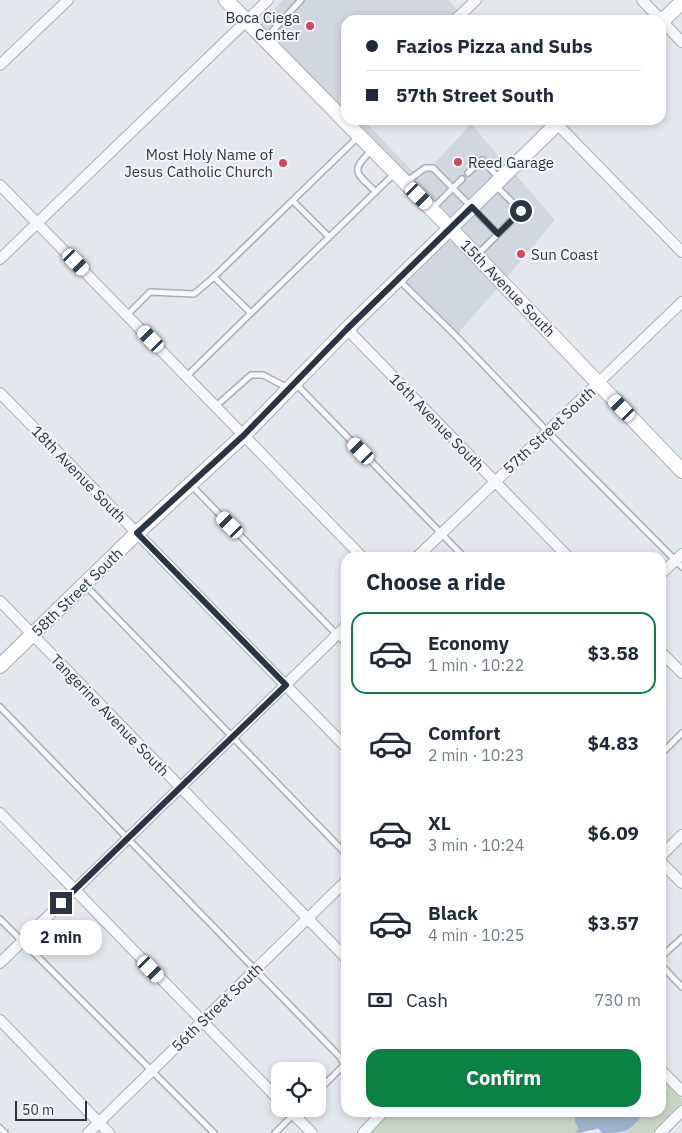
<!DOCTYPE html>
<meta charset="utf-8">
<style>
body{margin:0;font-family:"IBM Plex Sans",sans-serif;background:#f6f6f7;color:#1f2937;height:100vh;display:flex;flex-direction:column;font-size:19px;white-space:nowrap}
*{box-sizing:border-box;margin:0}
p{font-size:16px;color:#747a83}
.icon{flex:none;width:28px;height:28px;fill:none;stroke:currentColor;stroke-width:2;stroke-linecap:round;stroke-linejoin:round}
.map{position:relative;flex:1;overflow:hidden}
.panel{position:absolute;left:341px;top:552px;width:325px;height:565px;display:flex;flex-direction:column;background:#fff;border-radius:15px;box-shadow:0 2px 8px #0003}
.panel>*{flex:none}
.hud{position:absolute;left:341px;top:15px;width:325px;height:110px;border-radius:15px;box-shadow:0 2px 8px #0003;display:grid;align-content:center;height:110px;padding:0 25px;background:#fff}
.fabs{position:absolute;left:271px;top:1062px;display:grid;gap:10px}
.fabs a{display:grid;place-items:center;width:55px;height:55px;border-radius:10px;background:#fff;box-shadow:0 2px 8px #0003;font-size:25px}
.scale{position:absolute;left:15px;bottom:12px;width:72px;box-sizing:border-box;padding-left:5px;border:2px solid #2b3445;border-top:0;font-size:14px;line-height:18px;white-space:nowrap;color:#2b3445;-webkit-text-stroke:4px #f4f6f9;paint-order:stroke}
.end{position:absolute;width:22px;height:22px;margin:-11px;border:6px solid #2b3445;background:#fff;box-shadow:0 0 0 2px #fff}
.from{border-radius:50%}
.bubble{position:absolute;height:35px;border-radius:15px;background:#fff;box-shadow:0 2px 8px #0003;font-size:16px;font-weight:700;line-height:35px;text-align:center}
.car{position:absolute;width:15px;height:30px;margin:-15px -8px;border-radius:6px;box-shadow:0 0 4px 1px #0007;background:linear-gradient(#fff 24%,#345 0 40%,#fff 0 76%,#345 0 86%,#fff 0)}
.hud b{display:flex;align-items:center;gap:18px;height:48px;font-size:19px}
.hud b+b{border-top:1px solid #e0e1e3}
.hud i{width:12px;height:12px;background:#1f2937}
ul{padding:0;list-style:none}
li{display:flex;align-items:center;gap:15px;height:82px;margin:0 10px 8px;padding:0 15px;border:2px solid transparent;border-radius:15px}
li div{flex:1}
li b{display:block;font-size:19px}
li em{font-style:normal;font-weight:700}
li.active{border-color:#0b8043}
li>.icon{width:45px;height:45px;stroke-width:1.5}
h2{padding:0 25px;font-size:22px;line-height:60px}
.pay{display:flex;align-items:center;gap:12px;height:55px;padding:0 25px;font-size:19px}
.pay p{margin-inline-start:auto}
.cta{display:flex;gap:10px;margin-top:auto;padding:10px 25px}
.cta a{flex:1;height:58px;border-radius:15px;background:#0b8043;color:#fff;font-size:20px;font-weight:700;line-height:58px;text-align:center}
.map>svg:first-child{display:block}
.built{fill:#d2d6de}
.green{fill:#c9d6c5}
.water{fill:#9fb4cc}
.lines{fill:none;stroke-linecap:round;stroke-linejoin:round}
.lane-casing{stroke:#a9aeb7;stroke-width:8}
.street-casing{stroke:#a9aeb7;stroke-width:12}
.secondary-casing{stroke:#a9aeb7;stroke-width:16}
.lane{stroke:#f7f8fa;stroke-width:5}
.street{stroke:#f7f8fa;stroke-width:10}
.secondary{stroke:#fff;stroke-width:14}
.route{stroke:#2b3445;stroke-width:6}
.poi-dot{fill:#d1495b;stroke:#f4f6f9;stroke-width:2}
.labels{text-anchor:middle;dominant-baseline:central;stroke-width:4;stroke-linejoin:round;paint-order:stroke}
.poi-label{font-size:15px;fill:#2b3445;stroke:#f4f6f9;text-anchor:end}
.street-label{font-size:15px;fill:#2b3445;stroke:#f4f6f9}
</style>
<div class="map">
<svg width="682" height="1133" viewBox="0 0 682 1133">
<rect width="100%" height="100%" fill="#e4e7ec"/>
<g class="built">
<polygon points="283,0 448,0 458,10 448,20 346,20 346,114 258,25"/>
<polygon points="360,120 371,120 368,125 420,179 471,124 507,166 451,220 356,124"/>
<polygon points="514,173 555,220 506,278 458,228"/>
<polygon points="450,235 498,287 455,337 399,285"/>
</g>
<g class="green">
<polygon points="661,1078 682,1099 682,1104 653,1133 623,1133 633,1125 644,1113 661,1112"/>
<polygon points="390,1112 575,1113 575,1122 578,1129 575,1133 370,1133"/>
</g>
<path class="water" d="M575,1113V1112L644,1113C628,1132 628,1133 602,1133L599,1129C590,1129 584,1133 575,1133L578,1129L575,1122Z"/>
<g class="lines">
<defs>
<g id="lane">
<polyline points="266,38 301,0"/>
<polyline points="359,136 214,277 251,313 394,174"/>
<path d="M372,150C350,171 355,172 376,192"/>
<polyline points="468,173 482,160 500,179"/>
<polyline points="406,182 425,168 433,168 498,234"/>
<polyline points="293,201 329,237"/>
<polyline points="432,209 462,179"/>
<polyline points="477,255 521,211 495,185"/>
<polyline points="398,279 454,334 547,431 682,567"/>
<polyline points="127,315 150,292 194,294 214,277"/>
<polyline points="187,376 251,313"/>
<polyline points="295,383 465,558"/>
<polyline points="216,406 251,375 263,375 288,388"/>
<polyline points="191,485 346,644"/>
<polyline points="85,585 346,854"/>
<polyline points="0,707 341,1058 344,1065 318,1091"/>
<polyline points="661,754 682,733"/>
<polyline points="0,919 214,1133"/>
<polyline points="661,957 682,938"/>
<polyline points="661,965 682,987"/>
<polyline points="0,1128 5,1133"/>
<polyline points="275,1133 299,1109"/>
</g>
<g id="street">
<polyline points="642,0 661,20"/>
<polyline points="455,20 476,0"/>
<polyline points="661,20 682,42"/>
<polyline points="0,65 68,0"/>
<polyline points="557,124 682,252"/>
<polyline points="0,185 363,558"/>
<polyline points="0,259 268,0"/>
<polyline points="347,329 569,558"/>
<polyline points="0,393 346,747"/>
<polyline points="416,558 682,302"/>
<polyline points="661,574 682,554"/>
<polyline points="0,601 346,958"/>
<polyline points="661,652 682,673"/>
<polyline points="0,813 280,1101"/>
<polyline points="661,856 682,835"/>
<polyline points="661,862 682,883"/>
<polyline points="0,963 346,626"/>
<polyline points="0,1020 109,1133"/>
<polyline points="661,1070 682,1091"/>
<polyline points="288,1109 312,1133"/>
<polyline points="88,1133 346,881"/>
<polyline points="363,1133 383,1112"/>
<polyline points="660,1133 682,1111"/>
</g>
<g id="secondary">
<polyline points="226,0 450,228 682,471"/>
<polyline points="661,22 682,2"/>
<polyline points="0,666 137,533 244,435 347,329 561,120"/>
</g>
</defs>
<use href="#lane" class="lane-casing"/>
<use href="#street" class="street-casing"/>
<use href="#secondary" class="secondary-casing"/>
<use href="#lane" class="lane"/>
<use href="#street" class="street"/>
<use href="#secondary" class="secondary"/>
</g>
<g class="lines">
<polyline class="route" points="61,903 286,685 137,533 244,435 347,329 472,207 498,234 521,211"/>
</g>
<g class="poi-dot">
<circle cx="310" cy="26" r="5"/>
<circle cx="458" cy="162" r="5"/>
<circle cx="283" cy="163" r="5"/>
<circle cx="521" cy="254" r="5"/>
</g>
<g class="labels">
<g class="poi-label">
<text x="300" y="17">Boca Ciega<tspan x="300" dy="17">Center</tspan></text>
<text x="273" y="154">Most Holy Name of<tspan x="273" dy="17">Jesus Catholic Church</tspan></text>
<text x="468" y="162" text-anchor="start">Reed Garage</text>
<text x="531" y="254" text-anchor="start">Sun Coast</text>
</g>
<g class="street-label">
<text transform="translate(508 288) rotate(46)">15th Avenue South</text>
<text transform="translate(437 422) rotate(46)">16th Avenue South</text>
<text transform="translate(549 430) rotate(-43)">57th Street South</text>
<text transform="translate(79 474) rotate(46)">18th Avenue South</text>
<text transform="translate(77 592) rotate(-44)">58th Street South</text>
<text transform="translate(110 715) rotate(46)">Tangerine Avenue South</text>
<text transform="translate(217 1007) rotate(-44)">56th Street South</text>
</g>
</g>
</svg>
<div class="fabs">
<a><svg class="icon" aria-label="locate" viewBox="0 0 24 24"><circle cx="12" cy="12" r="6"/><path d="M12 2v4M12 18v4M2 12h4M18 12h4"/></svg></a>
</div>
<div class="scale">50 m</div>
<i class="end from" style="left:521px;top:211px"></i>
<i class="end" style="left:61px;top:903px"></i>
<div class="bubble" style="left:20px;top:920px;width:82px">2 min</div>
<i class="car" style="left:419px;top:196px;rotate:135deg"></i>
<i class="car" style="left:76px;top:262px;rotate:136deg"></i>
<i class="car" style="left:151px;top:339px;rotate:316deg"></i>
<i class="car" style="left:622px;top:408px;rotate:316deg"></i>
<i class="car" style="left:361px;top:451px;rotate:316deg"></i>
<i class="car" style="left:230px;top:525px;rotate:316deg"></i>
<i class="car" style="left:151px;top:969px;rotate:136deg"></i>
<div class="hud">
<b><i class="from"></i>Fazios Pizza and Subs</b>
<b><i></i>57th Street South</b>
</div>
<section class="panel">
<h2>Choose a ride</h2>
<ul>
<li class="active"><svg class="icon" aria-label="car" viewBox="0 0 24 24"><path d="M5 17H2v-5l4-1 3-4h7l3 4 3 1v5h-3M9 17h6M6 11h13"/><circle cx="7" cy="17" r="2"/><circle cx="17" cy="17" r="2"/></svg><div><b>Economy</b><p>1 min · 10:22</p></div><em>$3.58</em></li>
<li><svg class="icon" aria-label="car" viewBox="0 0 24 24"><path d="M5 17H2v-5l4-1 3-4h7l3 4 3 1v5h-3M9 17h6M6 11h13"/><circle cx="7" cy="17" r="2"/><circle cx="17" cy="17" r="2"/></svg><div><b>Comfort</b><p>2 min · 10:23</p></div><em>$4.83</em></li>
<li><svg class="icon" aria-label="car" viewBox="0 0 24 24"><path d="M5 17H2v-5l4-1 3-4h7l3 4 3 1v5h-3M9 17h6M6 11h13"/><circle cx="7" cy="17" r="2"/><circle cx="17" cy="17" r="2"/></svg><div><b>XL</b><p>3 min · 10:24</p></div><em>$6.09</em></li>
<li><svg class="icon" aria-label="car" viewBox="0 0 24 24"><path d="M5 17H2v-5l4-1 3-4h7l3 4 3 1v5h-3M9 17h6M6 11h13"/><circle cx="7" cy="17" r="2"/><circle cx="17" cy="17" r="2"/></svg><div><b>Black</b><p>4 min · 10:25</p></div><em>$3.57</em></li>
</ul>
<div class="pay"><svg class="icon" aria-label="cash" viewBox="0 0 24 24"><path d="M3 7h18v10H3z"/><circle cx="12" cy="12" r="2"/></svg>Cash<p>730 m</p></div>
<div class="cta"><a>Confirm</a></div>
</section>
</div>
